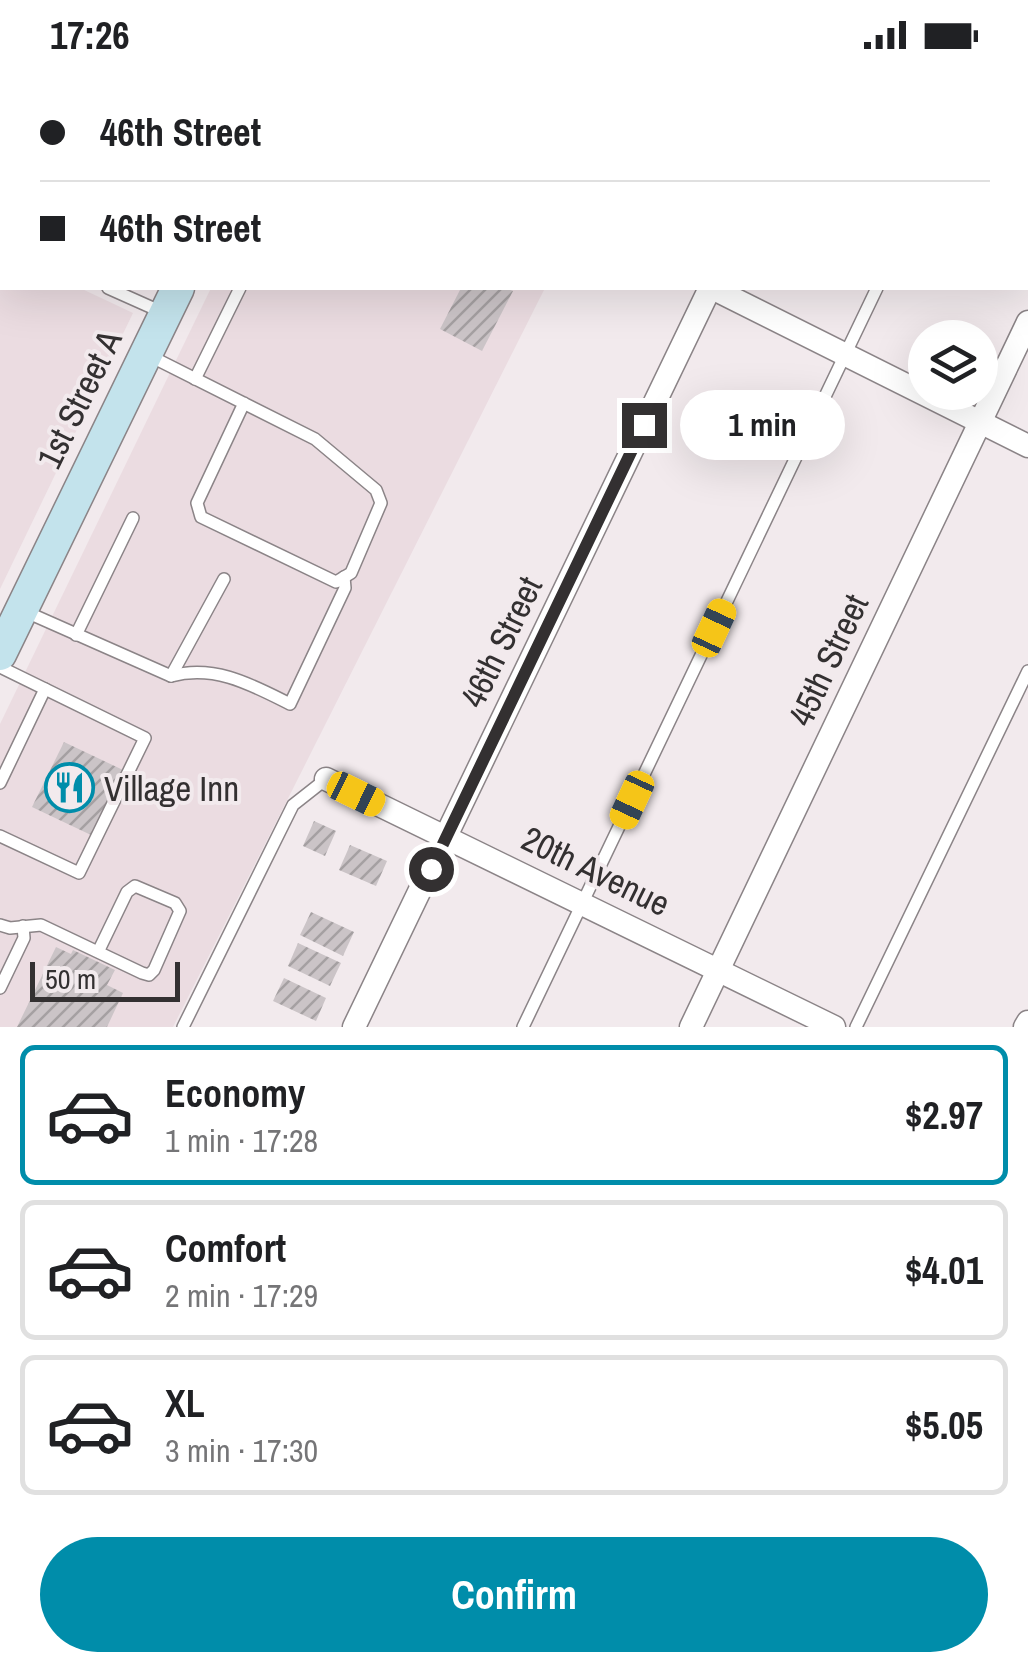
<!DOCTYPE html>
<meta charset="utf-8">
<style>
body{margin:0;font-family:"Archivo Narrow",sans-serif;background:#f6f6f6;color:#202124;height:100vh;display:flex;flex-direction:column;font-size:38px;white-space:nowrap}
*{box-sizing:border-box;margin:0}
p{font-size:32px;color:#757577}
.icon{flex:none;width:55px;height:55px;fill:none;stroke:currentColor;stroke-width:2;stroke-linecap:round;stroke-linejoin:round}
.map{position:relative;height:957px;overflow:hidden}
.sheet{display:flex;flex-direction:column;background:#fff;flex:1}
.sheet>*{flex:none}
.guide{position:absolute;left:0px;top:0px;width:1030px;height:220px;box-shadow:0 10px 40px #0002;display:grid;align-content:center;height:220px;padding:0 40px;background:#fff}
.buttons{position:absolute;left:908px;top:250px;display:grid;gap:20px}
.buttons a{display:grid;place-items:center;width:90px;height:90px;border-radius:50%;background:#fff;box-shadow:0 10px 40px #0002;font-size:50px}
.scale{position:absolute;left:30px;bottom:25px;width:150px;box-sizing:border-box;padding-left:10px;border:5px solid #333031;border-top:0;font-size:28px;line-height:35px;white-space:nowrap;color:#333031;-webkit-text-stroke:8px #f2eaed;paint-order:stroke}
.end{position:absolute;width:45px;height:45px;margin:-22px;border:12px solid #333031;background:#fff;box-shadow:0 0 0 5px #fff}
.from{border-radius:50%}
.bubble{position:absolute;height:70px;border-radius:35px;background:#fff;box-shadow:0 10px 40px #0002;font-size:32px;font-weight:700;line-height:70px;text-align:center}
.car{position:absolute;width:30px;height:60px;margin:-30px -15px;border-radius:12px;box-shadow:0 0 8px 2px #0007;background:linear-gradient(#f5c518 24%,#345 0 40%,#f5c518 0 76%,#345 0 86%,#f5c518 0)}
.guide b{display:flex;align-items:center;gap:35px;height:95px;font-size:38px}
.guide b+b{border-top:2px solid #e0e0e0}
.guide i{width:25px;height:25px;background:#202124}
ul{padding:18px 0 0;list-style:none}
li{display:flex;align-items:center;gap:30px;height:140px;margin:0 20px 15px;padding:0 20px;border:5px solid #e0e0e0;border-radius:15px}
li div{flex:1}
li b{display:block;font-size:38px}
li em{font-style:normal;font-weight:700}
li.current{border-color:#008daa}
li>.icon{width:90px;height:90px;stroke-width:1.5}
.button{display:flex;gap:20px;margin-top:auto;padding:20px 40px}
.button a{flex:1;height:115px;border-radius:60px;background:#008daa;color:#fff;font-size:40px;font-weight:700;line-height:115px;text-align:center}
.status{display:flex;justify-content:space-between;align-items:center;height:70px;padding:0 50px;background:#fff;direction:ltr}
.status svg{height:28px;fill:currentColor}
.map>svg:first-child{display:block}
.built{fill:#ebdce1}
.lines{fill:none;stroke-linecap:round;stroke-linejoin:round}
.stream{stroke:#97dff5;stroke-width:6}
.building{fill:url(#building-hatch)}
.lane-casing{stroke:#8b8487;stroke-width:14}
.street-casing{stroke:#8b8487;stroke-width:25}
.secondary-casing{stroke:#8b8487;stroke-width:35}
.lane{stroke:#fff;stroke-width:11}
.street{stroke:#fff;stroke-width:22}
.secondary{stroke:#c3e3ec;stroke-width:32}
.route{stroke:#333031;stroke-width:12}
.labels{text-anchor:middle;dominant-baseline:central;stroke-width:8;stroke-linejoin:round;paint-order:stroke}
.street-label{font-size:35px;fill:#333031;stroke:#f2eaed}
.poi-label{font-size:35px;fill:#333031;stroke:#f2eaed;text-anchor:start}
</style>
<div class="status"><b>17:26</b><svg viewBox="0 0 49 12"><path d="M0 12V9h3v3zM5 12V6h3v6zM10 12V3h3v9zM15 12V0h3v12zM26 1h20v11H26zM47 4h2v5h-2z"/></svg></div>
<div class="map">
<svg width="1028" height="957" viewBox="0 0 1028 957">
<defs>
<pattern id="building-hatch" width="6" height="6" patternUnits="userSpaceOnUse" patternTransform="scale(2.5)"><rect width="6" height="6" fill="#cbc4c7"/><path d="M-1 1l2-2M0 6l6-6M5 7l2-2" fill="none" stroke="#a5a0a2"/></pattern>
</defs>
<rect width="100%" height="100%" fill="#f2eaed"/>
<g class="built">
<polygon points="0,179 2,180 2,218 80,218 133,243 0,519"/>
<polygon points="211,218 545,218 173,957 0,957 0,654"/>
</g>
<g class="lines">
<polyline class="stream" points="702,2 705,0"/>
</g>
<g class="building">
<polygon points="461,218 506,218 513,221 482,281 440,259"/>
<polygon points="64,672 123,700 91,765 32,737"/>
<polygon points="314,751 336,761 325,786 303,776"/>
<polygon points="350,775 387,791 376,816 339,800"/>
<polygon points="311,842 354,862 343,886 300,865"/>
<polygon points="298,873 341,893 330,916 288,896"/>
<polygon points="56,877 71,884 73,880 115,900 107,915 123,923 107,957 17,957"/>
<polygon points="284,908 326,928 316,951 273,931"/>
</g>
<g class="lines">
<defs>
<g id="lane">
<polyline points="993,0 998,2"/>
<polyline points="979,2 981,0"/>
<polyline points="1028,17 1028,18"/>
<polyline points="0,142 2,143"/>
<polyline points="108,218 164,243"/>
<polyline points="150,286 315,369 376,420 381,433 351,503 336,512 201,447 197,433 244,333"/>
<polyline points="195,309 240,218"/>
<path d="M24,541L171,606C215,594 252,615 290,634L345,518L344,507"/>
<polyline points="76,565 133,448"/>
<polyline points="0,597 145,668 79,803 0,766"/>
<polyline points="171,606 224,509"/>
<polyline points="0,713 45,619"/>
<polyline points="0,855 10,858 41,855 142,903 149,905 154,900 180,841 175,833 135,816 127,822 98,882"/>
<polyline points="0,918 24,868 23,856"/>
<polyline points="183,957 293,735 326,709"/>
<polyline points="523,957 877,218"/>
<polyline points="856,957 1028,601"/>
</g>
<g id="street">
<polyline points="256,0 261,2"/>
<polyline points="282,2 284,0"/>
<polyline points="452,2 456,0"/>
<polyline points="813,2 814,0"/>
<polyline points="712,218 1028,376"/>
<polyline points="326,709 834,957"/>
<polyline points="354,957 710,218"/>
<polyline points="691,957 1028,252"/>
<polyline points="1025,957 1028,952"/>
</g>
<polyline id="secondary" points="0,584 178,218"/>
</defs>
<use href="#lane" class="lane-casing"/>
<use href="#street" class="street-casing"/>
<use href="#secondary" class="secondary-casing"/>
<use href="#lane" class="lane"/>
<use href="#street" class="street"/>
<use href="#secondary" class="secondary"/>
</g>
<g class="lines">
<polyline class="route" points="431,799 644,355"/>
</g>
<defs>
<symbol id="restaurant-ring" viewBox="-11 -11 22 22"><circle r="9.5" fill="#f2eaed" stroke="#008daa" stroke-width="1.5"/><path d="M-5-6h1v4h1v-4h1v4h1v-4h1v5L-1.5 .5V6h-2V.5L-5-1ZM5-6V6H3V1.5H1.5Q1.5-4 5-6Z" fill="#008daa"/></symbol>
</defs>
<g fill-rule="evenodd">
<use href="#restaurant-ring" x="42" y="690" width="55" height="55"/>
</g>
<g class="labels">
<g class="street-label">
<text transform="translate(79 329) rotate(-64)">1st Street A</text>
<text transform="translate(501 572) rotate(-64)">46th Street</text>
<text transform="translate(828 590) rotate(-65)">45th Street</text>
<text transform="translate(596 801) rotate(26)">20th Avenue</text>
</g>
<g class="poi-label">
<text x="104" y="718">Village Inn</text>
</g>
</g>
</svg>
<div class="buttons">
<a><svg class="icon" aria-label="layers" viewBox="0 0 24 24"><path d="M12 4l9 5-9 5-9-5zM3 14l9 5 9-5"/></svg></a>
</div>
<div class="scale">50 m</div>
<i class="end from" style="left:431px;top:799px"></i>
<i class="end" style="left:644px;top:355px"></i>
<div class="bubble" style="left:680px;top:320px;width:165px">1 min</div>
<i class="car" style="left:714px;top:558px;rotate:25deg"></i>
<i class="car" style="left:356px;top:724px;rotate:116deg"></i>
<i class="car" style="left:632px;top:730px;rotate:205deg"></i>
<div class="guide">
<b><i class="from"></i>46th Street</b>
<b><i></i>46th Street</b>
</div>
</div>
<section class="sheet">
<ul>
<li class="current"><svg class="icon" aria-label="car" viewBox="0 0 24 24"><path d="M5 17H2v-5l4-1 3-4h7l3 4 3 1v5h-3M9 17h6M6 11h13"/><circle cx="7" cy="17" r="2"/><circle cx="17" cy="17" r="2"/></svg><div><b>Economy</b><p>1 min · 17:28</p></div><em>$2.97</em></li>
<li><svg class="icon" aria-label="car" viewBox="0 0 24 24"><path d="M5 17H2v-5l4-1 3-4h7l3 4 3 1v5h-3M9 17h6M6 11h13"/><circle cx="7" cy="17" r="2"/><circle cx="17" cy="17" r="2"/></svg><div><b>Comfort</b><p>2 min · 17:29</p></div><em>$4.01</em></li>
<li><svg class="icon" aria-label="car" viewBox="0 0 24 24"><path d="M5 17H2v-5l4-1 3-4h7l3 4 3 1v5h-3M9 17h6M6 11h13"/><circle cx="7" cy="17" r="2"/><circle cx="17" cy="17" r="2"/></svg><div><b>XL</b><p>3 min · 17:30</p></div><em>$5.05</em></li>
</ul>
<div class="button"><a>Confirm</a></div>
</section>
